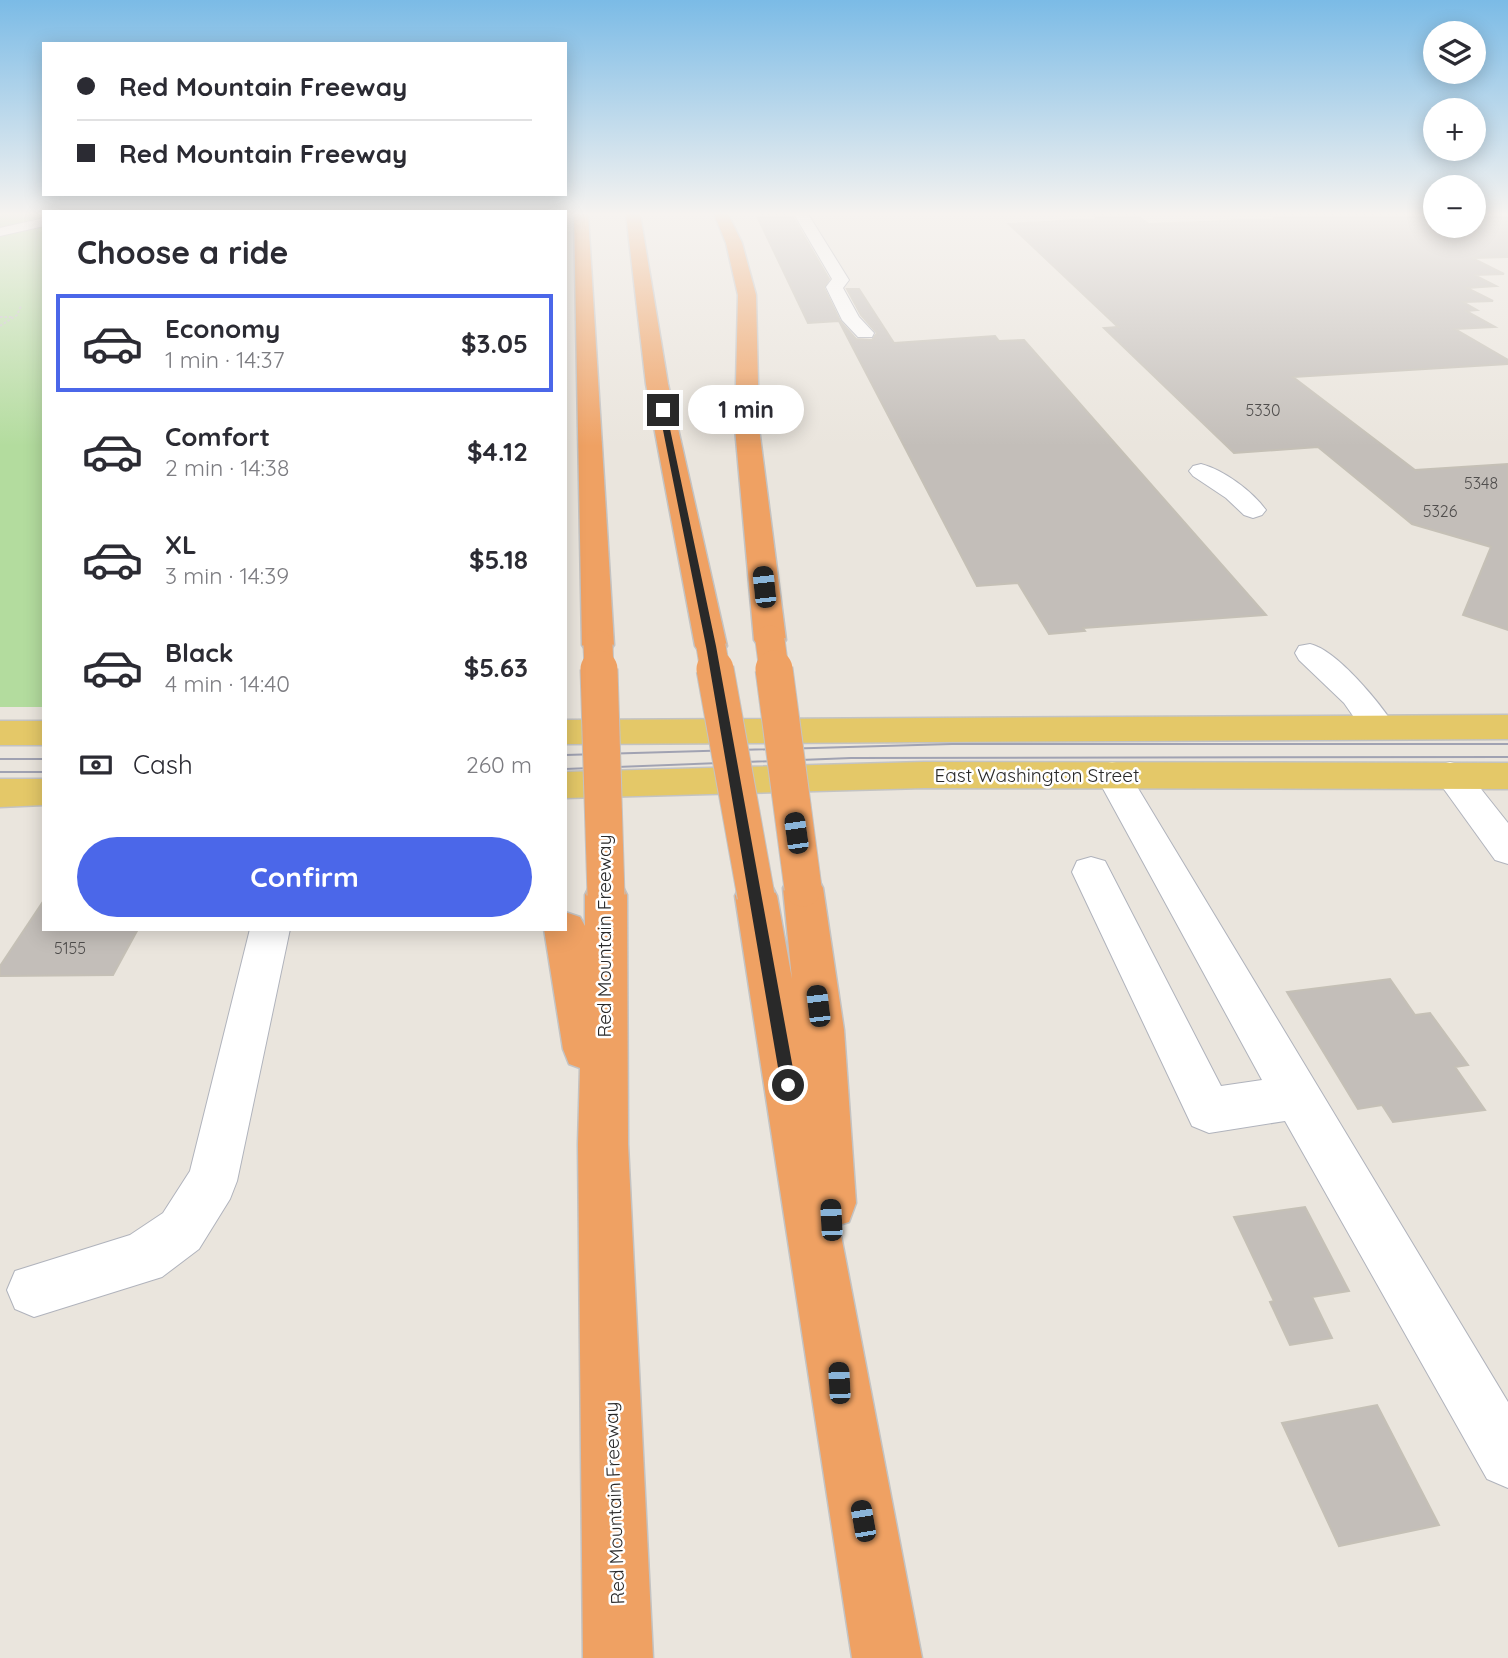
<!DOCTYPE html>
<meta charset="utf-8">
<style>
body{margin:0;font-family:Quicksand,sans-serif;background:#f2f2f3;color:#2b2b33;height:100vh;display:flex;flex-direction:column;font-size:26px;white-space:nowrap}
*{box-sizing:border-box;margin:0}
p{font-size:23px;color:#7c7c81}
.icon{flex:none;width:38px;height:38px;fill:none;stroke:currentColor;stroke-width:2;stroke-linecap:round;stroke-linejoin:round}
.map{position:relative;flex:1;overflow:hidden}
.panel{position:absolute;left:42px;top:210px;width:525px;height:721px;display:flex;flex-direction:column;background:#fff;border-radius:0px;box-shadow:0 4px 18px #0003}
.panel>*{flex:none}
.top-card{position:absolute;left:42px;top:42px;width:525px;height:154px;border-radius:0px;box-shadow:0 4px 18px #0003;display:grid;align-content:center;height:154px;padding:0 35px;background:#fff}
.fabs{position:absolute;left:1423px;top:21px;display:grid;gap:14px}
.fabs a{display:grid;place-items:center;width:63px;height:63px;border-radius:50%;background:#fff;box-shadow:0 4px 18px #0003;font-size:35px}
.end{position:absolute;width:32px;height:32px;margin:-16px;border:9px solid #292929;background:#fff;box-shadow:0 0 0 4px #fff}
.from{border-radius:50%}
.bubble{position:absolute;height:49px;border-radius:24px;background:#fff;box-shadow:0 4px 18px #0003;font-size:23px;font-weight:700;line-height:49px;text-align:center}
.car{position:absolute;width:21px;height:42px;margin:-21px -10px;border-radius:9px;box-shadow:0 0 5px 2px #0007;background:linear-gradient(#222 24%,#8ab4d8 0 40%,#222 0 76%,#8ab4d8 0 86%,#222 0)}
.top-card b{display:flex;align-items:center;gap:24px;height:66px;font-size:26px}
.top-card b+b{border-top:2px solid #e1e1e2}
.top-card i{width:18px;height:18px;background:#2b2b33}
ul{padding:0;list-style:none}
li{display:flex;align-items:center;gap:21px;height:98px;margin:0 14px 10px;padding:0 21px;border:4px solid transparent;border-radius:0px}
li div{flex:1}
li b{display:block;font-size:26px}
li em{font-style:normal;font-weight:700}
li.on{border-color:#4b67e9}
li>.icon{width:63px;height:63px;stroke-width:1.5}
h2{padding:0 35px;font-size:32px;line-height:84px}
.pay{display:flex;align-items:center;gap:18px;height:77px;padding:0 35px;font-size:26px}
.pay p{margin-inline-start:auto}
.primary-button{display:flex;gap:14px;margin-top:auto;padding:14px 35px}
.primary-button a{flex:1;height:80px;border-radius:42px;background:#4b67e9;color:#fff;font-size:28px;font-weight:700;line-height:80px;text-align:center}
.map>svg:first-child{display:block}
.green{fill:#b3dc9e}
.building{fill:#c3beb9;stroke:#c5c0b6;stroke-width:2}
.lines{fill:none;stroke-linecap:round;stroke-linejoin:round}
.minor-casing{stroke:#b0b3bc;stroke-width:2}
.major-casing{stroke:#c3c3c3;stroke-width:3}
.highway-casing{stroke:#c3c3c3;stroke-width:3}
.path{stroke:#c3c3c3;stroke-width:2;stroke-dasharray:2.5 2;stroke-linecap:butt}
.minor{fill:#fff;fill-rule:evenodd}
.major{fill:#e4c868;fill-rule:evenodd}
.highway{fill:#efa163;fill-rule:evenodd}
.tram{stroke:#a0a2b2;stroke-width:2}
.highway-bridge-far1-casing{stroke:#c3c3c3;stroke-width:31;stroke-linecap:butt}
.highway-bridge-casing{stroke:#c3c3c3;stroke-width:39;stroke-linecap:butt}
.highway-bridge-far1{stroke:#efa163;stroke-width:29}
.highway-bridge{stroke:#efa163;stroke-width:37}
.route{fill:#292929}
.labels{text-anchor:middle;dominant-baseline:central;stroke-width:5;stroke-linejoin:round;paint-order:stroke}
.number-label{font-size:16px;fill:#504e4d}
.street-label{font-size:19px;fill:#292929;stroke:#fff}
</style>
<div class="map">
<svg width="1508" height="1658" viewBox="0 0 1508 1658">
<rect width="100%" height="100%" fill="#eae5dd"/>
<rect class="green" x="0" y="214" width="44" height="493"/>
<g class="building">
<polygon points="756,214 791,214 829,279 824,288 840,321 856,339 872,340 877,333 861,315 847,289 859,289 894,343 995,336 999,341 1024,340 1266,615 1083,628 1085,631 1049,634 1018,583 977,586 839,321 808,323"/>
<polygon points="1091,214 1134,214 1149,224 1277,219 1268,214 1435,214 1435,226 1474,226 1474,214 1508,214 1508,257 1472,258 1504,274 1474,275 1496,286 1467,288 1493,301 1463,302 1477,310 1466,311 1495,327 1455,329 1508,360 1508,364 1293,377 1415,470 1508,464 1508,630 1463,615 1491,547 1412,524 1318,447 1234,453 1104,328 1118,327 1009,224 1098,219"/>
<polygon points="44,900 44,929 138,929 113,975 0,976 0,966"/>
<polygon points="1390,979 1415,1015 1430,1013 1468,1065 1455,1067 1485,1110 1393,1122 1382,1105 1358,1109 1287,992"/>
<polygon points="1305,1207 1349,1291 1312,1297 1332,1338 1290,1345 1270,1302 1274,1301 1234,1217"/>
<polygon points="1377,1405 1439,1525 1339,1546 1282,1423"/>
</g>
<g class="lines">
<defs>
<g id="minor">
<polygon points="794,214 808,214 849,280 843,288 859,317 874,333 872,337 858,337 842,320 826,287 832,279"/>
<polygon points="44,218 44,226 0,236 0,228"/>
<path d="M1201,464C1224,470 1252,491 1266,510L1262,515L1253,518L1244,515L1226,498L1193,476L1189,471L1193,466Z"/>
<path d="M1310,644C1337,650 1381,704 1396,728L1391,736L1379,739L1367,736L1344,703L1299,660L1295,653L1299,646Z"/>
<polygon points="1112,762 1124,765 1508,1402 1508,1488 1487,1479 1285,1121 1209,1133 1192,1126 1072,872 1077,861 1091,857 1105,861 1221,1086 1262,1080 1095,774 1100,765"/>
<polygon points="1450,762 1462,765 1508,823 1508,864 1495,860 1433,774 1438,765"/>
<polygon points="250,929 290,929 237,1181 230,1199 199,1249 162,1277 34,1317 15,1309 7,1290 15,1271 130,1235 163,1213 190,1171"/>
</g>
<g id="major">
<polygon points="1508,715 1508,739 565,744 565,720"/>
<rect x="0" y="721" width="44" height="24"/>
<polygon points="924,762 1508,763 1508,789 924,788 565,798 565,772"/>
<polygon points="0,779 44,779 44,805 0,807"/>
</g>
<g id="highway">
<polygon points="574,214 588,214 614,645 609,652 598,655 587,652 582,645"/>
<polygon points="626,214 640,214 668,384 727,646 722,653 711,656 700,653 695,646 646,384"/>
<polygon points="714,214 728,214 742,243 756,295 759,428 786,640 781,647 770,650 759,647 754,640 735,428 738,295 726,243"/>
<polygon points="803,872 817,876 823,888 844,1030 856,1203 849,1222 839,1225 922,1658 852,1658 735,896 741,884 756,879 771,884 777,896 792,979 783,888 789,876"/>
<polygon points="606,879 621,883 627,895 628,1144 653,1658 583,1658 578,1144 580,1068 569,1064 563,1049 544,929 565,929 565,912 580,917 585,926 585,895 591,883"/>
</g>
</defs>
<use href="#minor" class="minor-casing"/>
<use href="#major" class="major-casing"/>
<use href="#highway" class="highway-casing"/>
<g class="path">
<polyline points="0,317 12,317"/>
<polyline points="0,326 17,315 21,306"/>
</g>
<use href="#minor" class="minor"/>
<use href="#major" class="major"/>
<use href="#highway" class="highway"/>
<g class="tram">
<polyline points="565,755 952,744 1508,744"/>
<polyline points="0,759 44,759"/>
<polyline points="565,769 851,758 1508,757"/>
<polyline points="0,772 44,772"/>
</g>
<defs>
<g id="highway-bridge-far1">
<polyline points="770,640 774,670"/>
<polyline points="598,645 599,670"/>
<polyline points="711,646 715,670"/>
</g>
<g id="highway-bridge">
<polyline points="599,669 606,895"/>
<polyline points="715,669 756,896"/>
<polyline points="774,669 803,888"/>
</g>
</defs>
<use href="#highway-bridge-far1" class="highway-bridge-far1-casing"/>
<use href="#highway-bridge" class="highway-bridge-casing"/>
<use href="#highway-bridge-far1" class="highway-bridge-far1"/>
<use href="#highway-bridge" class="highway-bridge"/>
</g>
<linearGradient id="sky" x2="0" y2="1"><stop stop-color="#7bbbe6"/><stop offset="0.48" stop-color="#f6f3f0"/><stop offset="1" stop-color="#f6f3f0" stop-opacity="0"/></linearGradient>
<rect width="1508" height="446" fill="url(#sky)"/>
<polygon class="route" points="663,408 666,410 716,646 796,1085 788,1092 781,1085 706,646 659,410"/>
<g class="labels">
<g class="number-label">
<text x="1263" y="410">5330</text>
<text x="1481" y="483">5348</text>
<text x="1440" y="511">5326</text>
<text x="70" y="948">5155</text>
</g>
<g class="street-label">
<text x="1037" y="775">East Washington Street</text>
<text transform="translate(604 936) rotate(-90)">Red Mountain Freeway</text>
<text transform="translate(614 1503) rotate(-92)">Red Mountain Freeway</text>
</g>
</g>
</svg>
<div class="fabs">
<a><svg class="icon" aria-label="layers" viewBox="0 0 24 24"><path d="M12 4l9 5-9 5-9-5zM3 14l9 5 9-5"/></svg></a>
<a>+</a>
<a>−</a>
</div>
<i class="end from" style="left:788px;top:1085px"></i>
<i class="end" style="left:663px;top:410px"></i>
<div class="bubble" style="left:688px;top:385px;width:116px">1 min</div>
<i class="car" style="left:764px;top:587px;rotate:354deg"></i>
<i class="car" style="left:796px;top:833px;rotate:352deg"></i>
<i class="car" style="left:818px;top:1006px;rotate:353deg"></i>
<i class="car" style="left:831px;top:1220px;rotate:357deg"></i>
<i class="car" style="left:839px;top:1383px;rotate:357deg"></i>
<i class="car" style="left:863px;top:1521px;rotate:350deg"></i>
<div class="top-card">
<b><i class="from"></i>Red Mountain Freeway</b>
<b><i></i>Red Mountain Freeway</b>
</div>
<section class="panel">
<h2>Choose a ride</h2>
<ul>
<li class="on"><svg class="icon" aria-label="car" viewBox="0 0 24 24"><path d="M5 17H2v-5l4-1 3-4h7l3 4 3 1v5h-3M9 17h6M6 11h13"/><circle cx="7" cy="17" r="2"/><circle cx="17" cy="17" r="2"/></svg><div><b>Economy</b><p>1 min · 14:37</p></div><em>$3.05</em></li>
<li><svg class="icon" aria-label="car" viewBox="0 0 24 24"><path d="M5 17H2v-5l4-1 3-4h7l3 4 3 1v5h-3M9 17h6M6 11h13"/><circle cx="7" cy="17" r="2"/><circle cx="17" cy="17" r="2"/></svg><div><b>Comfort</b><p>2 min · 14:38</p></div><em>$4.12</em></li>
<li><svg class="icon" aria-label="car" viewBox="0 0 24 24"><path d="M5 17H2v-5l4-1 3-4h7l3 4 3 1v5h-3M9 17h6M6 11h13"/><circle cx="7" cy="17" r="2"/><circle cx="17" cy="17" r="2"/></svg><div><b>XL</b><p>3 min · 14:39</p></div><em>$5.18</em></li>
<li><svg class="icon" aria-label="car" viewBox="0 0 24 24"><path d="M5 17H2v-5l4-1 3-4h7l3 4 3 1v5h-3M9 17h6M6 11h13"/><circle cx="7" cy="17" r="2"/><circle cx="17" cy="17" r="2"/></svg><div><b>Black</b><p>4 min · 14:40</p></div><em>$5.63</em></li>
</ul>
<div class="pay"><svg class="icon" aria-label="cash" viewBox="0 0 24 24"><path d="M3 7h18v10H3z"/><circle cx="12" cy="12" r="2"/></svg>Cash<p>260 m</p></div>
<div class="primary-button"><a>Confirm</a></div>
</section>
</div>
